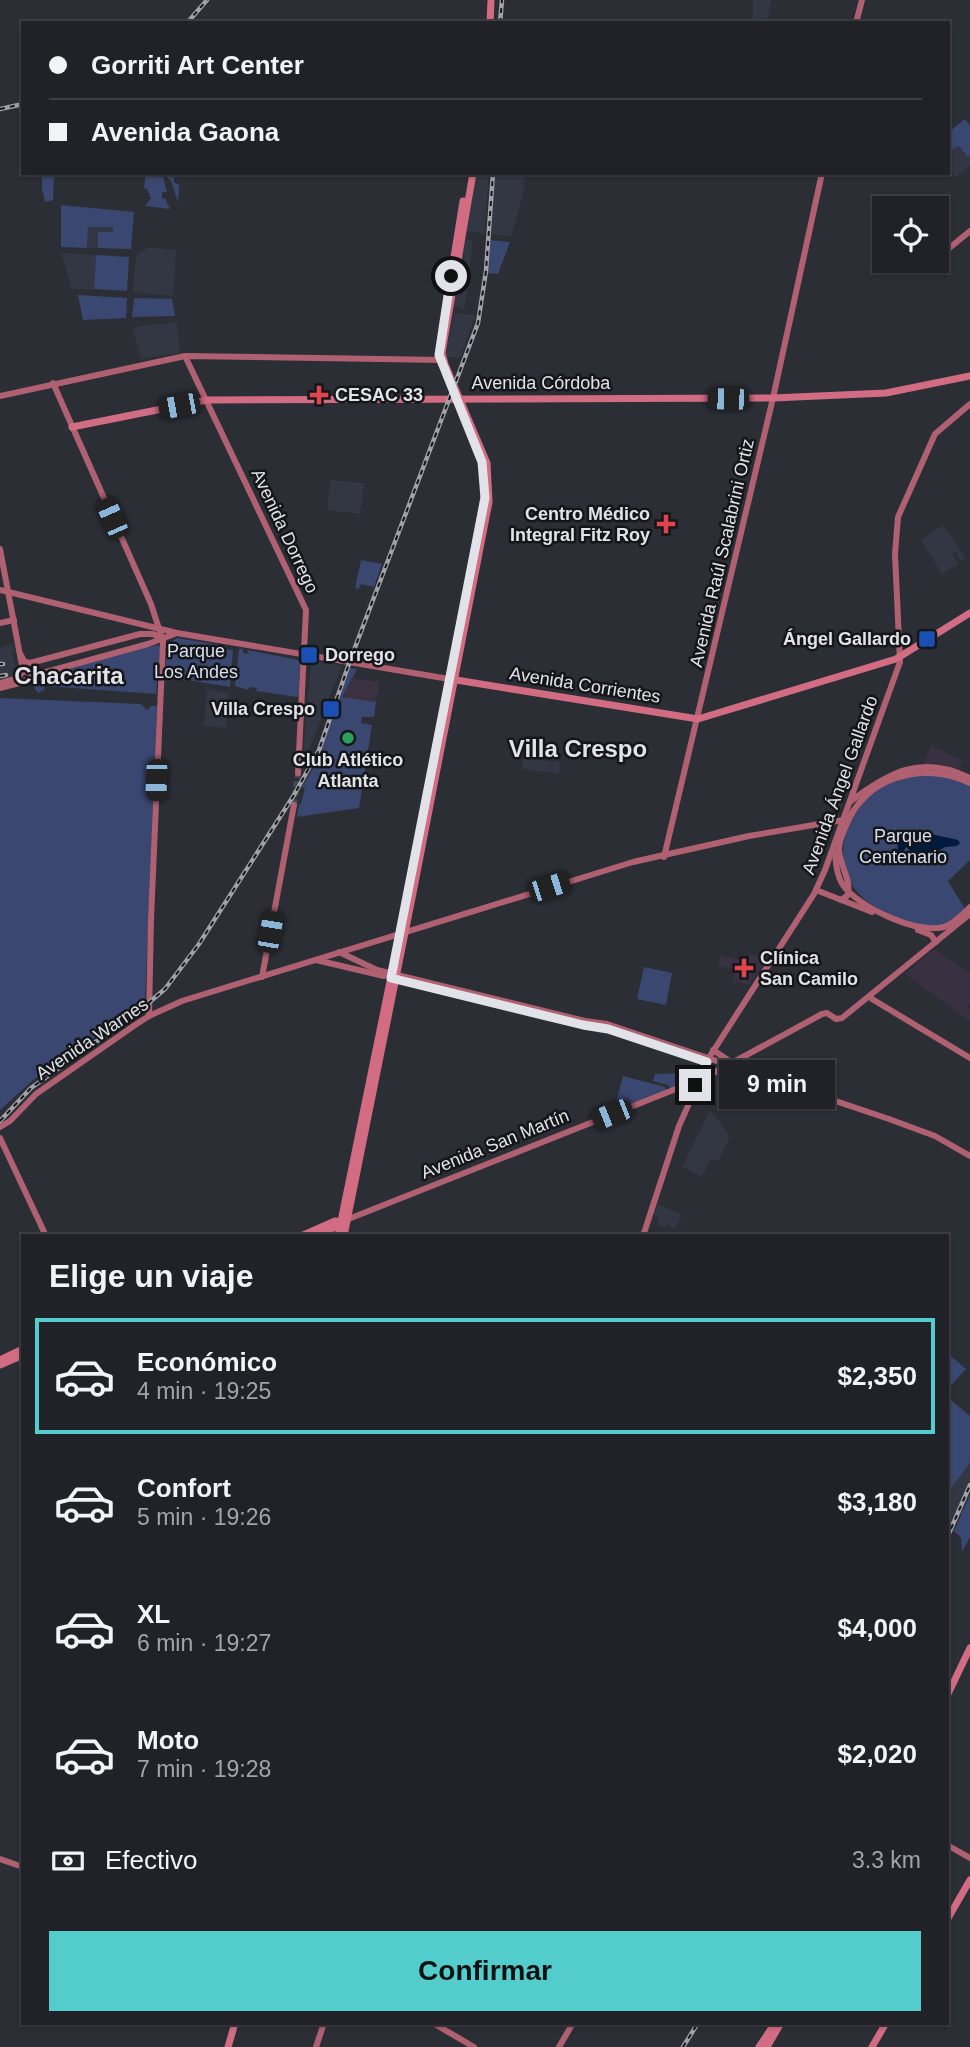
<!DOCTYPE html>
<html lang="es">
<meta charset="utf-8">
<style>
body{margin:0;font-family:Helvetica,sans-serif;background:#282a30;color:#f1f3f6;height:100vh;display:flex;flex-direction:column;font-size:26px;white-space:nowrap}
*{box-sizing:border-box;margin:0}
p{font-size:23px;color:#a2a4a8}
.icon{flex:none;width:38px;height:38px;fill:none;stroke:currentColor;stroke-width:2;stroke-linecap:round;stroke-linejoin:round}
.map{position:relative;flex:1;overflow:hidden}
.panel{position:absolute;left:21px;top:1234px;width:928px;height:791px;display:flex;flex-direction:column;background:#202228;border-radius:0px;box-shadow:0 2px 5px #0004,0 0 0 2px #3d3f45}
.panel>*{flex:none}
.guide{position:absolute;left:21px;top:21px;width:929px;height:154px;border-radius:0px;box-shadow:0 2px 5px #0004,0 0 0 2px #3d3f45;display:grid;align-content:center;height:154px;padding:0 28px;background:#202228}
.tools{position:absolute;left:872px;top:196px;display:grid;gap:14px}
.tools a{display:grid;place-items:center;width:77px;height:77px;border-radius:0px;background:#202228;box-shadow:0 2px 5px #0004,0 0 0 2px #3d3f45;font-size:35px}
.end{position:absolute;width:32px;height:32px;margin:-16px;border:9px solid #e1e3e8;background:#111;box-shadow:0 0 0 4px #111}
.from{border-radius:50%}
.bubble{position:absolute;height:49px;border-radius:0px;background:#202228;box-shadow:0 2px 5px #0004,0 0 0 2px #3d3f45;font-size:23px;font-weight:700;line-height:49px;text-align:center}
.car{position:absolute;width:21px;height:42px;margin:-21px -10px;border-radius:9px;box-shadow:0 0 5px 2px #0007;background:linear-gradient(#222 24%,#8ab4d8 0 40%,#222 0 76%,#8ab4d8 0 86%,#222 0)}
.guide b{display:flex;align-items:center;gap:24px;height:66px;font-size:26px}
.guide b+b{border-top:2px solid #3d3f45}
.guide i{width:18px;height:18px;background:#f1f3f6}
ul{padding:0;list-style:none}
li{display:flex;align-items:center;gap:21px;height:116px;margin:0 14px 10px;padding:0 14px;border:4px solid transparent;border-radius:0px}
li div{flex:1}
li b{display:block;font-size:26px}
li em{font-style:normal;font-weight:700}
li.on{border-color:#52cdcc}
li>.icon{width:63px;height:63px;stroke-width:1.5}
h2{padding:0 28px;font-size:32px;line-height:84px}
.pay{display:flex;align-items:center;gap:18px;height:77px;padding:0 28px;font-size:26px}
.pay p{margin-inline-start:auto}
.action{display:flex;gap:14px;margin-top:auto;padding:14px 28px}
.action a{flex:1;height:80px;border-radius:0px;background:#52cdcc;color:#111;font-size:28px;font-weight:700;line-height:80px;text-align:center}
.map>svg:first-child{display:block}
.built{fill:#333744}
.industrial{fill:#3b3140}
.medical{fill:#393142}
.green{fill:#3a4770}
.water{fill:#001b3d}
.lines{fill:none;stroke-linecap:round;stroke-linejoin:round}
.secondary-tunnel{stroke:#464950;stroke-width:6;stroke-dasharray:6 3;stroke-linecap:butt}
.secondary{stroke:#af6071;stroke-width:6}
.primary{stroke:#d26c83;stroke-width:7}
.rail-casing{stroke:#a0a2a8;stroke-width:4.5}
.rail{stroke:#151619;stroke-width:2;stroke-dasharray:5;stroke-linecap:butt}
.route{stroke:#e1e3e8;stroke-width:9}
.health-dot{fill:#e0444e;stroke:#151619;stroke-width:2.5}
.transit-dot{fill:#1a4fb4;stroke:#151619;stroke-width:2.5}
.leisure-dot{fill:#2e9e5b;stroke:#151619;stroke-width:2.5}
.labels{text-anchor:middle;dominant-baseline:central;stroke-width:5;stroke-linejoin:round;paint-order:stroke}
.street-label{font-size:18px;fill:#e1e3e8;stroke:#151619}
.poi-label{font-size:18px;font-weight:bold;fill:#e1e3e8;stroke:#151619;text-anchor:start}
.park-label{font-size:18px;fill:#d9dff1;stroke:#151619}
.district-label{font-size:24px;font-weight:bold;fill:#e1e3e8;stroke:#151619}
</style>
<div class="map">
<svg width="970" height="2047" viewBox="0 0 970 2047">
<rect width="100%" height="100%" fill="#2b2e35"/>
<g class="built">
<polygon points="753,0 772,0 768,17 764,20 753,19"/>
<polygon points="959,145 968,156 970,155 970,166 955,178 949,166 948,151"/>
<polygon points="475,173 489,173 484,234 466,231"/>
<polygon points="495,173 525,173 523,195 511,236 490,235"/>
<polygon points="61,205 134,212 131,249 61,247"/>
<polygon points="464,239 473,240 469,272 460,269"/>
<polygon points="149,247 176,250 173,296 133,292 136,256"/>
<polygon points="61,253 96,255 94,289 72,289"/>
<polygon points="460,276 469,279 464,309 454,306"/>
<polygon points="454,313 475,315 460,358 447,357 446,354"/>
<polygon points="177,322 180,353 141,359 132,327"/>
<polygon points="330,480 364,483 360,514 327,510"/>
<polygon points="944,525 965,558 961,562 955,552 952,554 958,564 942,574 921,540"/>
<polygon points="13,644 15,652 12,653 18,674 0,679 0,648"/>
<polygon points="311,661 342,666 300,773 304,745"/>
<polygon points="207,689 229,693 226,728 204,726"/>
<polygon points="523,758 560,762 559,774 522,769"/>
<polygon points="710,1110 730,1136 719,1161 711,1158 702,1177 682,1167"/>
<polygon points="658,1204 682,1215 675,1229 668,1224 665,1227 658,1225 659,1219 654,1215"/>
<polygon points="970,1463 970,1495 947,1544 947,1494"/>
</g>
<polygon class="industrial" points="353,678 380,682 376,702 342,697"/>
<g class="medical">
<polygon points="931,745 963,761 958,771 945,766 923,765"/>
<polygon points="933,950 935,950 970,973 970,1003 967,1007 970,1010 970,1021 905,974"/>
<polygon points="750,954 767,959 749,985 733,981 735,969 718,966 720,956 748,961"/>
</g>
<g class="green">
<polygon points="965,119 970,126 970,155 968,157 959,146 949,151 949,132"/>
<polygon points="42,173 54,173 53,200 45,202 42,189"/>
<polygon points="146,173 174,174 174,183 179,184 178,202 171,181 165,175 163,177 167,192 162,192 162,199 165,198 170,209 145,206 151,198 147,189 144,188"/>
<polygon points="61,205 134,212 131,249 98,248 98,232 113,232 113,227 88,227 87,248 61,247"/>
<polygon points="490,240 510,242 498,274 487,273"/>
<polygon points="96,255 129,257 127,291 94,289"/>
<polygon points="78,295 127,298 126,318 83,320"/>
<polygon points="134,298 172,299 175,316 132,317"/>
<polygon points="361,560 382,564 374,587 361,584 359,589 355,588"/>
<polygon points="177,638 226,646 226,649 233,650 230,687 170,677 171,673 165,672 167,644"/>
<polygon points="157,645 160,647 156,694 45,686 44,690 38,693 32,685 35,679 41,675"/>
<polygon points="239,649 243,649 243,653 249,654 247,650 298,660 300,664 299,695 297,697 256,691 257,688 250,687 248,690 235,686"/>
<polygon points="350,668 357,669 342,697 376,702 374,717 362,717 361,723 372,725 359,808 297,817 299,804 301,804 305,788 302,787 323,752 320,751"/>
<polygon points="0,698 141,704 147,710 151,706 157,706 145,1002 32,1081 0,1110"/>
<path d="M930,773L970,784V860L948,881L965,909C960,913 955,920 949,923C934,931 917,924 902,919C888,913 871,907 860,895C825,857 849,800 893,781C904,776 918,775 930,773Z"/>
<polygon points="644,967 672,973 666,1005 637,999"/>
<polygon points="687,1073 695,1076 693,1079 670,1089 668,1085 653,1081 655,1074"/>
<polygon points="623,1076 665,1087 666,1090 617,1109 615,1107"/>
<polygon points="947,1353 966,1369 947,1390"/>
<polygon points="947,1397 970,1416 970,1463 947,1494"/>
<polygon points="970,1495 970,1537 962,1552 961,1538 953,1530 955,1529"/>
</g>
<path class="water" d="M911,832L931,834L958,840L960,843L957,846L945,847L927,858L916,856L906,847L902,854H899C894,845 903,835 911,832Z"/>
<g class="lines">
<polyline class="secondary-tunnel" points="294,805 298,773"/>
<g class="secondary">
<polyline points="856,23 862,0"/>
<polyline points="937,258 970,231"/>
<polyline points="185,356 306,610 298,773"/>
<polyline points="53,383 151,604 163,641 151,919 149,1016"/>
<polyline points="0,396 185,356 443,360"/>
<polyline points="0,549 23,671"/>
<polyline points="0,590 177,633 449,679"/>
<polyline points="0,623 14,620"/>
<polyline points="21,655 24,661 30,663 140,634 153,634 163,639"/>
<polyline points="23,671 35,675 148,644 177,633"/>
<polyline points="0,683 18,678 23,671"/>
<polyline points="0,688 23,682 34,676"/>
<path d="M851,801C889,772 922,754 970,778"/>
<path d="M835,853C836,865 837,879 846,889C865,909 916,934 944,927C953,924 963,914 970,907"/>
<polyline points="664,857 773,398 822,173"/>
<polyline points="816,890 872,912"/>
<path d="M841,900L847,896C853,882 839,865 839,849C839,842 842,835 845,828C863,777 923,760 970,783"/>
<polyline points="918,930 931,935 936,942"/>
<polyline points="339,952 377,970 585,1021 607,1024 889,1119 935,1136 970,1156"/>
<polyline points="316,960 384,976"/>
<polyline points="262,977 294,805"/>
<polyline points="456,994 530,1012"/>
<polyline points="870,996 872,999 970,1058"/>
<polyline points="713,1050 728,1060 727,1065"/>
<polyline points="0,1127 10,1121 36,1094 135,1025 149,1016 182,1001 633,862 749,836 843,820"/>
<polyline points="0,1138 46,1236"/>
<polyline points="346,1220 706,1077 822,1014 827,1013 836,1019 842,1018 970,914"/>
<polyline points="643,1236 679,1126 710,1056 814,894 825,870 900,662 895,554 898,517 935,434 970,404"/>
<polyline points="947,1845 970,1858"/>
<polyline points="0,1859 23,1867"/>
<polyline points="433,2023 474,2047"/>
<polyline points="316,2047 324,2023"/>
<polyline points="559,2047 573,2023"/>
</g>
<g class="primary">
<polyline points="490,23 491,0"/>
<polyline points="451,276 463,201"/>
<polyline points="72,427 207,400 773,398 886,393 970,376"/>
<polyline points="471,569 485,491"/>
<polyline points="450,679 698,719 896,659 970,613"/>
<polyline points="410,882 454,656"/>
<polyline points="301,1236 335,1221 341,1222"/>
<polyline points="313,1236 336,1227 342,1221"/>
<polyline points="338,1236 396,952"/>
<polyline points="344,1236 412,898 489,502 487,463 445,364 442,353 473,173"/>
<polyline points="0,1360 23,1349"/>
<polyline points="0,1365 23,1355"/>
<polyline points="947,1696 970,1648"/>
<polyline points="947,1920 970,1880"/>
<polyline points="228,2047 235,2023"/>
<polyline points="759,2047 775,2023"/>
<polyline points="767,2047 781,2023"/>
<polyline points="872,2047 886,2023"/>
</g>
<defs>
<g id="rail">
<polyline points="187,23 207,0"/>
<polyline points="500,23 502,0"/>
<polyline points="0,109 23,104"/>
<polyline points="0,664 3,664"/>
<polyline points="0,676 6,675"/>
<polyline points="0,1121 31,1088 139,1011 165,989 199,944 294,795 319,750 351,658 478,323 486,271 493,173"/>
<polyline points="947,1538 970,1485"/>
<polyline points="683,2047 698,2023"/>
</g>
</defs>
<use href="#rail" class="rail-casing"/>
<use href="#rail" class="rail"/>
</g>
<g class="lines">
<polyline class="route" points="451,276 439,355 482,462 485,498 391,978 583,1025 608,1029 707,1062 699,1080 689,1083 695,1085"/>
</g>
<g class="health-dot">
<path d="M315.5 384.5h7v7h7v7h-7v7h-7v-7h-7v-7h7z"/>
<path d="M662.5 513.5h7v7h7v7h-7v7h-7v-7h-7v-7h7z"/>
<path d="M740.5 957.5h7v7h7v7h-7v7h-7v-7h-7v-7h7z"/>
</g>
<g class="transit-dot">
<rect x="918" y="630" width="18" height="18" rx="3.5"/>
<rect x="300" y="646" width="18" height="18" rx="3.5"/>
<rect x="322" y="700" width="18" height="18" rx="3.5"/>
</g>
<circle class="leisure-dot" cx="348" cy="738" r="7"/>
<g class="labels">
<g class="street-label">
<text x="541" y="383">Avenida Córdoba</text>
<text transform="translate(285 531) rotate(65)">Avenida Dorrego</text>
<text transform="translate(722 553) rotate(-77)">Avenida Raúl Scalabrini Ortiz</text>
<text transform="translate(585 685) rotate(9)">Avenida Corrientes</text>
<text transform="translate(840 785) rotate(-70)">Avenida Ángel Gallardo</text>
<text transform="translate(92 1039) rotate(-34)">Avenida Warnes</text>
<text transform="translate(495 1144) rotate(-22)">Avenida San Martín</text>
</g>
<g class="poi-label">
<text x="335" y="395">CESAC 33</text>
<text x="650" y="514" text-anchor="end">Centro Médico<tspan x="650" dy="21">Integral Fitz Roy</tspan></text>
<text x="911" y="639" text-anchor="end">Ángel Gallardo</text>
<text x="325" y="655">Dorrego</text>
<text x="315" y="709" text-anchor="end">Villa Crespo</text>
<text x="348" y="760" text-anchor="middle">Club Atlético<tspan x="348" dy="21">Atlanta</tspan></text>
<text x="760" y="958">Clínica<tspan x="760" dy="21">San Camilo</tspan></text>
</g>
<g class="park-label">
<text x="196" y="651">Parque<tspan x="196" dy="21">Los Andes</tspan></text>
<text x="903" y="836">Parque<tspan x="903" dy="21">Centenario</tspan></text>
</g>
<g class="district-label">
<text x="69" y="675">Chacarita</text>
<text x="578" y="748">Villa Crespo</text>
</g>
</g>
</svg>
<div class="tools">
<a><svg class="icon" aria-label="locate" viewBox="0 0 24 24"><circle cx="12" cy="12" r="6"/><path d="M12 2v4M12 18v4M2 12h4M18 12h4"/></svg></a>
</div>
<i class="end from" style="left:451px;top:276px"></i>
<i class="end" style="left:695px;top:1085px"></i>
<div class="bubble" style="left:719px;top:1060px;width:116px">9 min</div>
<i class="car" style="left:728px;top:399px;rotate:271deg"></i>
<i class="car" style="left:179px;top:406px;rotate:259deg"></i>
<i class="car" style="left:112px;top:518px;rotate:336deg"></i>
<i class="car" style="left:156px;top:780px;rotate:182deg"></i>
<i class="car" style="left:549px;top:887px;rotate:72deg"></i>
<i class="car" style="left:270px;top:932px;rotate:10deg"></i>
<i class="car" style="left:612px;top:1114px;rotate:248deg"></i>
<div class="guide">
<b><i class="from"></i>Gorriti Art Center</b>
<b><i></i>Avenida Gaona</b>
</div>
<section class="panel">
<h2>Elige un viaje</h2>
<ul>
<li class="on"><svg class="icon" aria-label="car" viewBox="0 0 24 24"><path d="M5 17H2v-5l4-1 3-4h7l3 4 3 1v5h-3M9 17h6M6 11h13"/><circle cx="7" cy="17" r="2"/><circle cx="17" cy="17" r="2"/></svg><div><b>Económico</b><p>4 min · 19:25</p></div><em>$2,350</em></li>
<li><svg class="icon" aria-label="car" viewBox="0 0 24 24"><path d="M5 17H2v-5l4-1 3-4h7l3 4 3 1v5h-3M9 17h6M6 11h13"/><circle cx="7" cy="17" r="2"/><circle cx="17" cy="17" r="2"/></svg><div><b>Confort</b><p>5 min · 19:26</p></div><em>$3,180</em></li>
<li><svg class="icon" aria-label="car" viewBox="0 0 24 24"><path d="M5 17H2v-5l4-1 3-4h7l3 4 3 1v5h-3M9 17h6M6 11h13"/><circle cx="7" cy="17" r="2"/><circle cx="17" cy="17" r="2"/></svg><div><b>XL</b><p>6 min · 19:27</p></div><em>$4,000</em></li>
<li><svg class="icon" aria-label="car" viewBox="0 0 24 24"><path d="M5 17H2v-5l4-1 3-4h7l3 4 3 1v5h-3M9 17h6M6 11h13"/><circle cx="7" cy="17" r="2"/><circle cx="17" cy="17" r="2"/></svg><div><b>Moto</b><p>7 min · 19:28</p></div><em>$2,020</em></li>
</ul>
<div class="pay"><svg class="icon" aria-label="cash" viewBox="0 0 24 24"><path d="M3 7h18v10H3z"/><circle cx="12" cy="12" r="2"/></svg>Efectivo<p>3.3 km</p></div>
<div class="action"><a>Confirmar</a></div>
</section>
</div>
